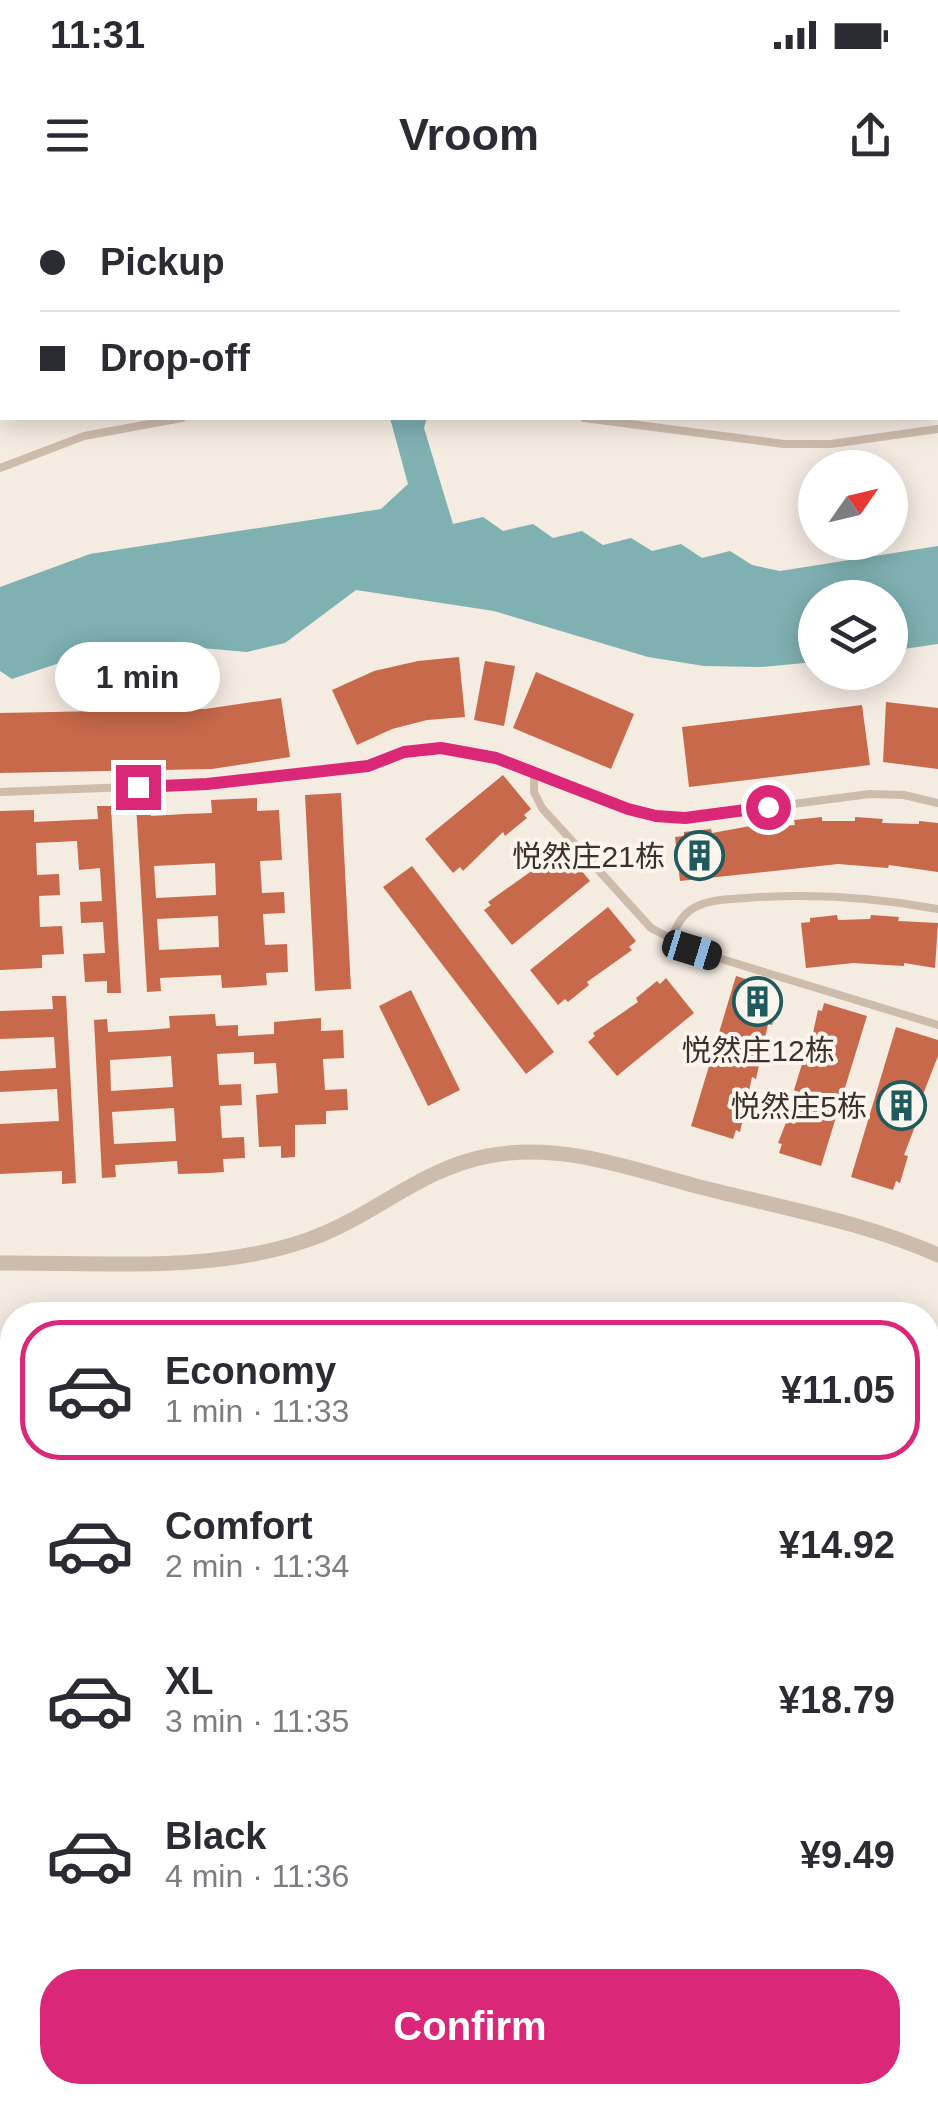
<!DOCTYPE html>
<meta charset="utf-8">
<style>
body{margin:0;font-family:Arial,"Noto Sans SC",sans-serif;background:#f7f7f7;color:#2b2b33;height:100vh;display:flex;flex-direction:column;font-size:38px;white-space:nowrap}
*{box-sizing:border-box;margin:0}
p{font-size:32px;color:#7c7c81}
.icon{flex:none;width:55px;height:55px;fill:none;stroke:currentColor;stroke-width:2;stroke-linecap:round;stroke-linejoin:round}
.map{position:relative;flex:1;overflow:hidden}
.sheet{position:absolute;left:0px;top:1102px;width:940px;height:802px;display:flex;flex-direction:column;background:#fff;border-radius:40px 40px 0 0;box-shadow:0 5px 25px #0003}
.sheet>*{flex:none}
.top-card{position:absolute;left:0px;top:0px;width:940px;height:220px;box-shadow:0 5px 25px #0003;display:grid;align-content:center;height:220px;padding:0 40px;background:#fff}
.needle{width:65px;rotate:56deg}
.buttons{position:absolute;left:798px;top:250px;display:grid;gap:20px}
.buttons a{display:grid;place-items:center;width:110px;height:110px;border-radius:50%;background:#fff;box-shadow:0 5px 25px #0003;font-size:50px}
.end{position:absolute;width:45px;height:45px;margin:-22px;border:12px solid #db2777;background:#fff;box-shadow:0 0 0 5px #fff}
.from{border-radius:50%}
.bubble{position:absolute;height:70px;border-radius:35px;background:#fff;box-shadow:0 5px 25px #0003;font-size:32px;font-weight:700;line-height:70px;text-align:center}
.car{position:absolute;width:30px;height:60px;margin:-30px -15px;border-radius:12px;box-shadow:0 0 8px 2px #0007;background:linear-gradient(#222 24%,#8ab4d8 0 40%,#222 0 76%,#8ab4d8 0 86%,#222 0)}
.top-card b{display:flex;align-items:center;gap:35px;height:95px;font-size:38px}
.top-card b+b{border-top:2px solid #e1e1e2}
.top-card i{width:25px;height:25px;background:#2b2b33}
ul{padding:18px 0 0;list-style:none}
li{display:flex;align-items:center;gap:30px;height:140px;margin:0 20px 15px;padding:0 20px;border:5px solid transparent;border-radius:40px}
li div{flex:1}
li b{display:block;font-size:38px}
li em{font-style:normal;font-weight:700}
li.current{border-color:#db2777}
li>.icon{width:90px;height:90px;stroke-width:1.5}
.action{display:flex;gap:20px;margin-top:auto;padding:20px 40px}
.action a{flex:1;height:115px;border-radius:40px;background:#db2777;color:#fff;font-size:40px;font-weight:700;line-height:115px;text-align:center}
.status{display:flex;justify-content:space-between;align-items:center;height:70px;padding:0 50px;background:#fff;direction:ltr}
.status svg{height:28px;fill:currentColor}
header{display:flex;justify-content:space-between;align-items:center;height:130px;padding:0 40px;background:#fff;font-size:45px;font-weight:700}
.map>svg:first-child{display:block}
.water{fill:#7fb0b2}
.building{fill:#c8694b;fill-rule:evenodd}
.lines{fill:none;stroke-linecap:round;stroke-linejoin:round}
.service{stroke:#cdbbac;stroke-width:8}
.minor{stroke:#cdbbac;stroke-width:15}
.route{stroke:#db2777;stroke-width:12}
.labels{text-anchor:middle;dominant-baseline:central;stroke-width:8;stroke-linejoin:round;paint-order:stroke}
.poi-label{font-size:30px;fill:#3b302b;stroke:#fbf5ee;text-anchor:end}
</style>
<div class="status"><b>11:31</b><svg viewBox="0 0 49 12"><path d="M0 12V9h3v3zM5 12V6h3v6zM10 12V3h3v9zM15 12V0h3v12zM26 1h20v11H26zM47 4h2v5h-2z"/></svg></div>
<header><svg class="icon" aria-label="menu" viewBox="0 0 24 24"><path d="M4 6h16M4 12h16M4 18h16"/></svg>Vroom<svg class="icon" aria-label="share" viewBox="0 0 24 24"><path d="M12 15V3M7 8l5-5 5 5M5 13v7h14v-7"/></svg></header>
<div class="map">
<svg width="938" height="1904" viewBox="0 0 938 1904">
<rect width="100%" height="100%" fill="#f4ebe1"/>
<polygon class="water" points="390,218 427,218 424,228 453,324 483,317 503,331 533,324 553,338 582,331 603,345 631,338 652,351 681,344 702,358 730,351 752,365 780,371 938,346 938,444 890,451 890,398 815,398 815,462 761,467 704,466 648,457 494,411 356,390 285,443 247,452 167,445 86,454 12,479 0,471 0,387 90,354 381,309 408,284"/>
<g class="building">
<polygon points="459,457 465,517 427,520 392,529 357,545 332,490 374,471 418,461"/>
<polygon points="485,461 515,466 504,526 474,520"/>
<polygon points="536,472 634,514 611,569 513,528"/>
<polygon points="281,498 290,557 212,569 0,573 0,513 205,509"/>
<polygon points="886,502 938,508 938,569 883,562"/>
<polygon points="862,505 870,565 689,587 682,527"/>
<polygon points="503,575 531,609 524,615 527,618 505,636 503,632 463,671 460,667 453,673 425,639"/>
<polygon points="341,593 351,789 315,791 305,595"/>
<path d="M257,598V611L279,610L282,660L260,661L262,693L284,692L285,713L263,714L265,745L287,744L288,772L266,773L267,785L241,787L222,788L221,775L160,778L161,791L147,792L136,604H150L151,616L185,614L212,613L211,600ZM215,663L216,695L156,698L154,666ZM218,716L219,747L159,750L157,719Z"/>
<polygon points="97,606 111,606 121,793 107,793 107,781 85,782 83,754 105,753 103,722 81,723 80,702 102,701 100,668 79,670 77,641 36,643 37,675 59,674 60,695 39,696 40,727 62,726 64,754 42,755 42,768 0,770 0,611 34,610 34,622 76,620 98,619"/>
<polygon points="822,617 822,621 855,621 855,617 883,619 882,623 919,624 919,621 938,623 938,672 889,665 888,668 838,664 680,681 675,637 684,636 684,632 711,629 712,633 767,623 767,627 795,625 794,620"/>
<polygon points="562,647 590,681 512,745 484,710 491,705 488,702 533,670 531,666 552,649 555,652"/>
<polygon points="412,666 554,852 526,874 383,687"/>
<polygon points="608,707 636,741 629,747 632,750 587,782 589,785 568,802 565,799 558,805 530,770"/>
<polygon points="837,715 838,720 870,719 871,715 899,717 898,721 938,723 935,768 904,763 904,766 853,763 806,768 801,723 810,722 810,718"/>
<polygon points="736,776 778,789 776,797 780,798 772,825 768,824 756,879 752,877 740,932 736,930 733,939 691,926"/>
<polygon points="666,778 694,813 617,876 588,842 595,836 593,833 638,802 636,798 657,781 660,784"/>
<polygon points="411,790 460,890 428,906 379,806"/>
<polygon points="52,796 66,796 76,983 62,984 62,971 0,974 0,924 59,921 57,889 0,892 0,871 56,868 54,837 0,839 0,811 53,809"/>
<polygon points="824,803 867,816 821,966 779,953 782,944 778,943 798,892 794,890 802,864 806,865 818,810 822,811"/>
<path d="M215,814L216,826L238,825V836L274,834V822L307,819L321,818V831L343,830L344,858L323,859L325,890L347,889L348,910L326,911V924L295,925V957L281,958V946L259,947L256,895L278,893L276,863L254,864V852L217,854L219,885L241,884L242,905L220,906L222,938L244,937L245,958L223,959L224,972L210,973L178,974L177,961L115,965L116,977L102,978L94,820L107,819L108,832L148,830L170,828L169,816ZM171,856L173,887L111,891L110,860ZM174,908L176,941L114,944L112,912Z"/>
<polygon points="896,827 938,840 938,856 920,902 924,903 904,955 908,956 900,983 896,981 893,990 851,977"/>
<polygon points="0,1756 12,1774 12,1904 0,1904"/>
</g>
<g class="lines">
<g class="service">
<polyline points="909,0 911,2"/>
<polyline points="368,2 369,0"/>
<polyline points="938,52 938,53"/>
<polyline points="0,133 2,132"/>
<polyline points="584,218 784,244 831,244 938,229"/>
<polyline points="0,268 84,236 182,218"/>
<polyline points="534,573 534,592 542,608 651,728 692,750 938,825"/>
<polyline points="0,592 207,584 368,566 404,553 441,548 497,558 628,609 656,616 700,616 870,594 904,595 938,603"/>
<path d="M671,739C677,724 684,711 700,705C713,699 732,699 746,698C811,693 874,697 938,709"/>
<polyline points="0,1688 12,1706"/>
<polyline points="141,1892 149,1904"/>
</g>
<path class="minor" d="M0,1063C101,1062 213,1074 310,1039C372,1017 422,968 488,956C565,941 638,972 712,990C788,1009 866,1023 938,1055"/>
</g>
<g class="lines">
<polyline class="route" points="138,587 207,584 368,566 404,552 441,548 496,558 628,609 656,616 685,618 768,607"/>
</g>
<defs>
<symbol id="building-ring" viewBox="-11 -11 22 22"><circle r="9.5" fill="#fbf5ee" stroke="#1f5a5e" stroke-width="1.5"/><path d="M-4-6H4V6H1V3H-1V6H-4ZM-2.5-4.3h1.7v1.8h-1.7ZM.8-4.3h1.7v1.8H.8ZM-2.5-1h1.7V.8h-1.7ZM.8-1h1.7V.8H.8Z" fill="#1f5a5e"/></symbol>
</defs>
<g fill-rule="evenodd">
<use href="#building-ring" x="672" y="628" width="55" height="55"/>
<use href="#building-ring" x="730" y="774" width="55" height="55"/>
<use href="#building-ring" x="874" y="878" width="55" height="55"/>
</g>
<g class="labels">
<g class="poi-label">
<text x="665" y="656">悦然庄21栋</text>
<text x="758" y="850" text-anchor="middle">悦然庄12栋</text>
<text x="867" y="906">悦然庄5栋</text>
</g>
</g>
</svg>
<div class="buttons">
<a><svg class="needle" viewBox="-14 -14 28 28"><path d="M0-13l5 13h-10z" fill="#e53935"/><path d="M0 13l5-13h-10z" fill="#7c7c81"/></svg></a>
<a><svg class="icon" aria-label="layers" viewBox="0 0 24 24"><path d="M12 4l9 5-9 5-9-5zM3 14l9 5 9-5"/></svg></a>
</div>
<i class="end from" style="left:768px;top:607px"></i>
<i class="end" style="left:138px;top:587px"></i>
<div class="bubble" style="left:55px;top:442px;width:165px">1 min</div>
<i class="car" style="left:692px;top:750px;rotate:107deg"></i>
<div class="top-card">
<b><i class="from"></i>Pickup</b>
<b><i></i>Drop-off</b>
</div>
<section class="sheet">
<ul>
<li class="current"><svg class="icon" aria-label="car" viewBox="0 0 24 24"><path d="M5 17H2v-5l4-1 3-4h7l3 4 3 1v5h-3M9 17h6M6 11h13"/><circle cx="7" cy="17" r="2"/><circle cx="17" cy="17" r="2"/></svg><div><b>Economy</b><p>1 min · 11:33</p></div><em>¥11.05</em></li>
<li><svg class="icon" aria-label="car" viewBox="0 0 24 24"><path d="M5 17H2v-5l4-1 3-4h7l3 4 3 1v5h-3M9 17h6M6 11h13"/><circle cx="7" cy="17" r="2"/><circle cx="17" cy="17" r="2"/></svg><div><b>Comfort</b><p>2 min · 11:34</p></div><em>¥14.92</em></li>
<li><svg class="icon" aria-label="car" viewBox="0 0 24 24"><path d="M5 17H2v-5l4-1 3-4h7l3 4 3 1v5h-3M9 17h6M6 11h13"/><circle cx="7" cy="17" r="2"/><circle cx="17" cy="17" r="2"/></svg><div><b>XL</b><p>3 min · 11:35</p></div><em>¥18.79</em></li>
<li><svg class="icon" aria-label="car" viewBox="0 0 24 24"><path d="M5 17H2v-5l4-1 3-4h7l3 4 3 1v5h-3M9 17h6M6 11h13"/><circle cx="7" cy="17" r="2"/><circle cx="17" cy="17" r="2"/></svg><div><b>Black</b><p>4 min · 11:36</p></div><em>¥9.49</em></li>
</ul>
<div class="action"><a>Confirm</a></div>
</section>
</div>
